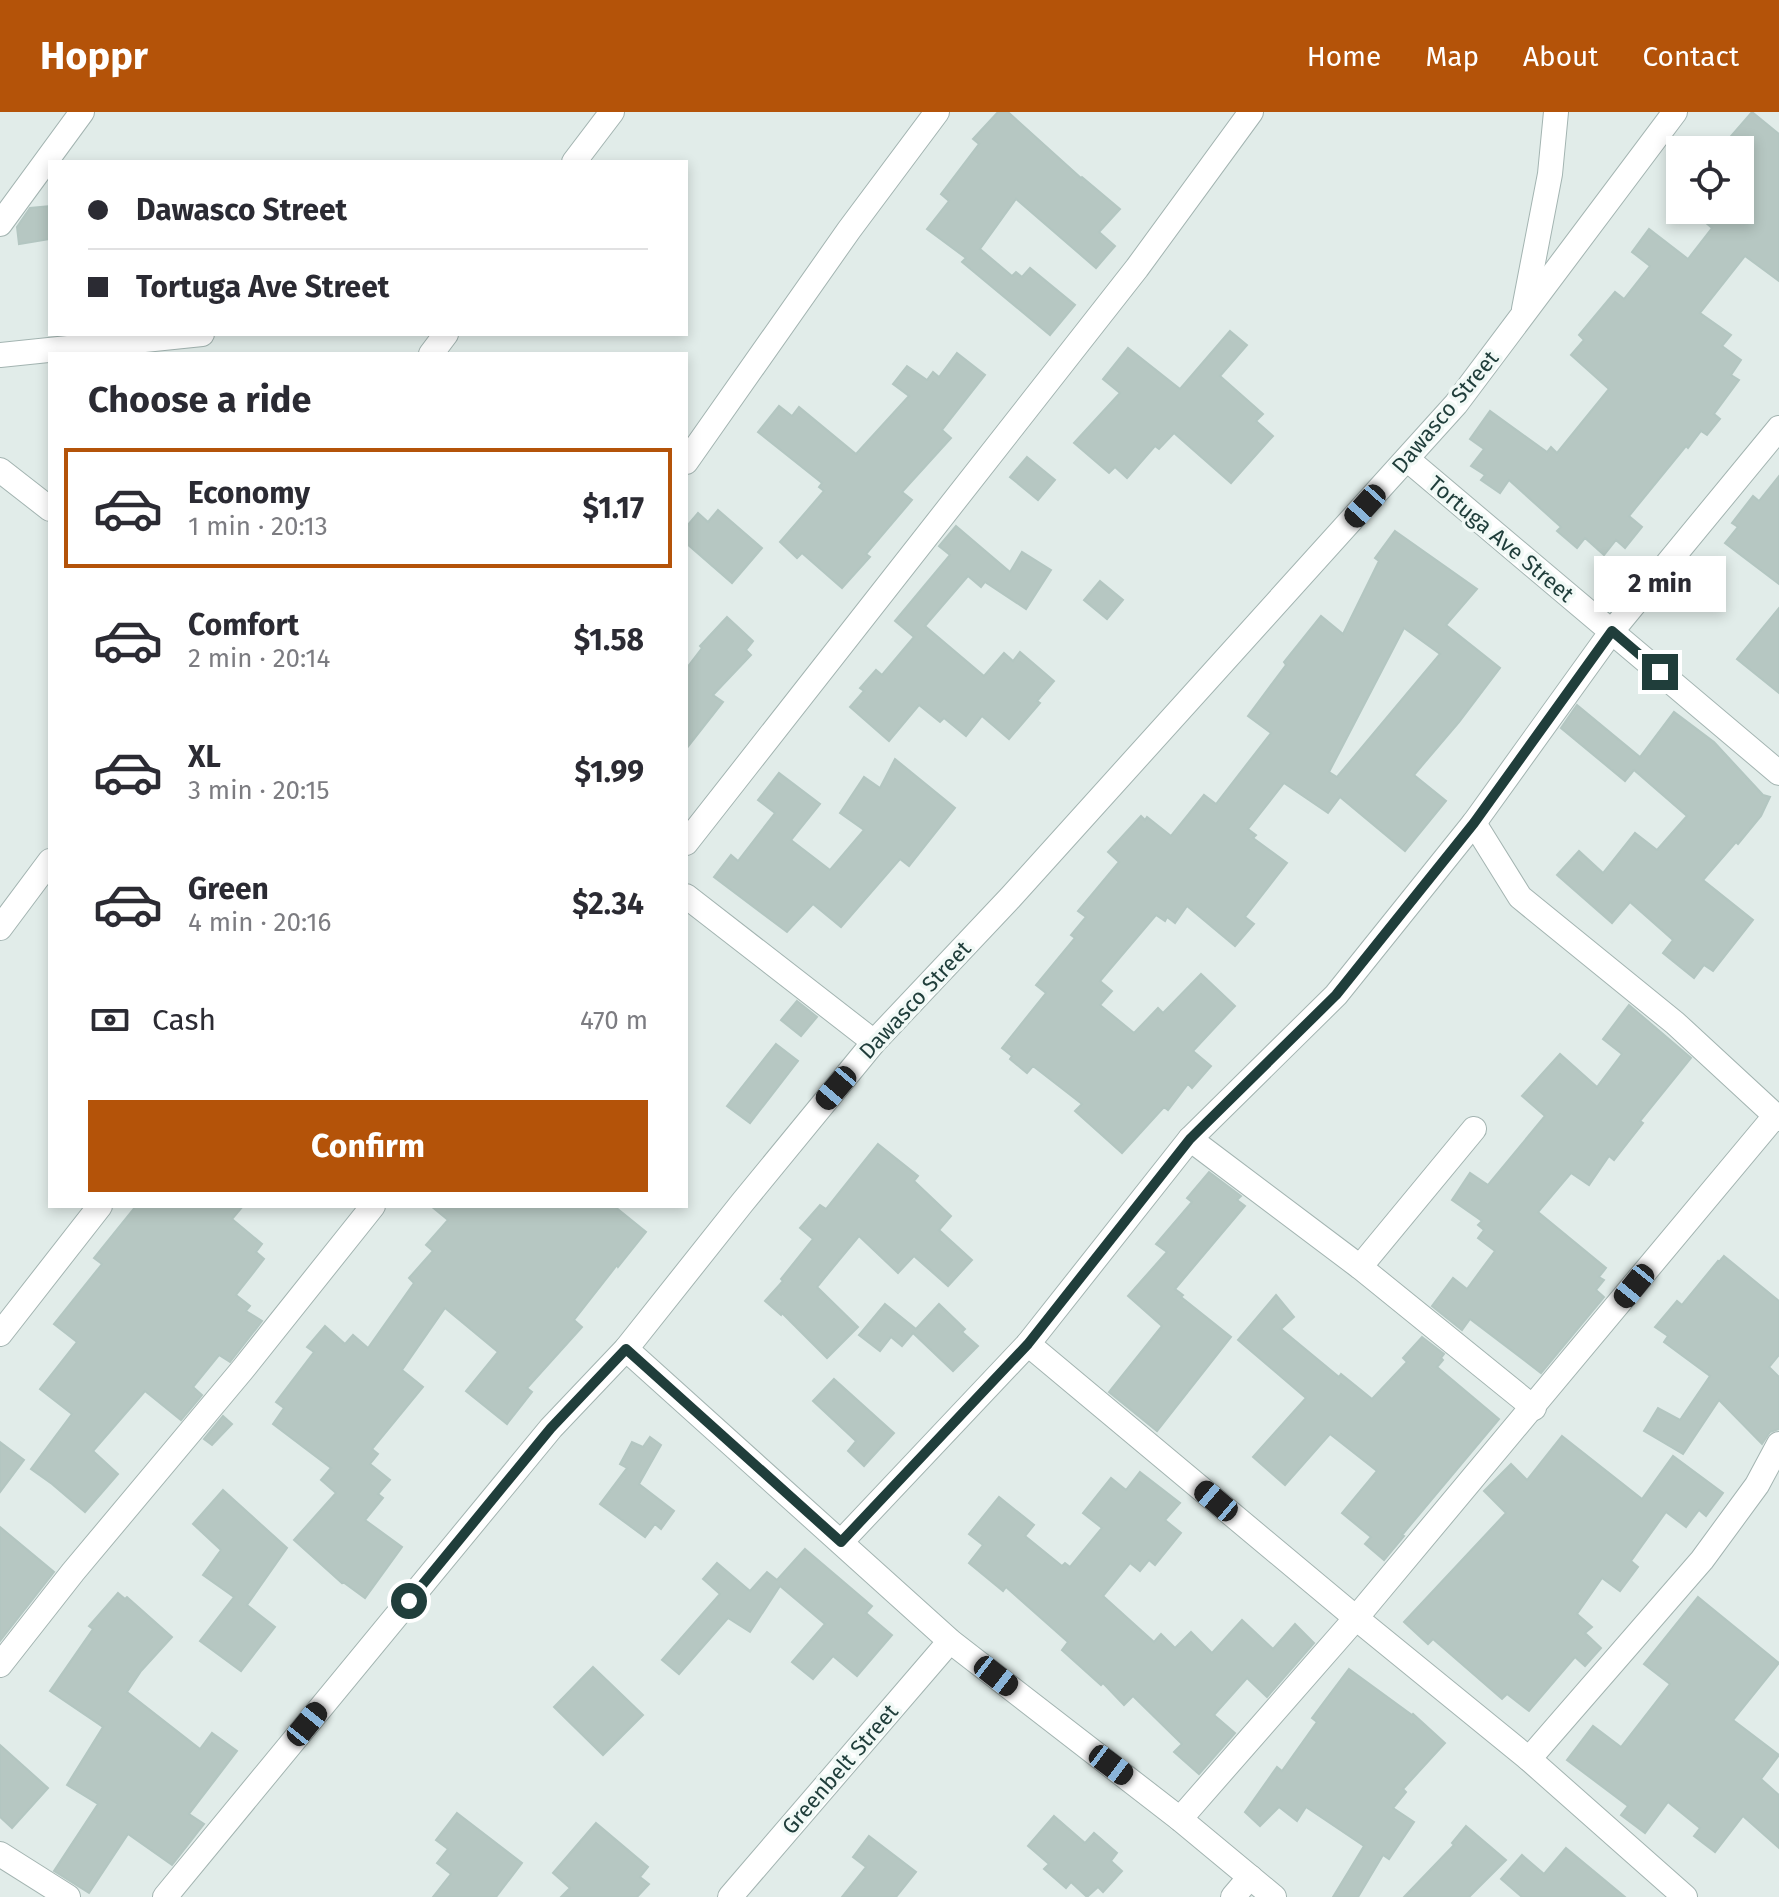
<!DOCTYPE html>
<meta charset="utf-8">
<style>
body{margin:0;font-family:"Fira Sans",sans-serif;background:#f2f2f3;color:#2b2b33;height:100vh;display:flex;flex-direction:column;font-size:30px;white-space:nowrap}
*{box-sizing:border-box;margin:0}
p{font-size:26px;color:#7c7c81}
.icon{flex:none;width:44px;height:44px;fill:none;stroke:currentColor;stroke-width:2;stroke-linecap:round;stroke-linejoin:round}
.map{position:relative;flex:1;overflow:hidden}
.sheet{position:absolute;left:48px;top:240px;width:640px;height:856px;display:flex;flex-direction:column;background:#fff;border-radius:0px;box-shadow:0 4px 12px #0003}
.sheet>*{flex:none}
.hud{position:absolute;left:48px;top:48px;width:640px;height:176px;border-radius:0px;box-shadow:0 4px 12px #0003;display:grid;align-content:center;height:176px;padding:0 40px;background:#fff}
.buttons{position:absolute;left:1666px;top:24px;display:grid;gap:16px}
.buttons a{display:grid;place-items:center;width:88px;height:88px;border-radius:0px;background:#fff;box-shadow:0 4px 12px #0003;font-size:40px}
.end{position:absolute;width:36px;height:36px;margin:-18px;border:10px solid #203e3b;background:#fff;box-shadow:0 0 0 4px #fff}
.from{border-radius:50%}
.bubble{position:absolute;height:56px;border-radius:0px;background:#fff;box-shadow:0 4px 12px #0003;font-size:26px;font-weight:700;line-height:56px;text-align:center}
.car{position:absolute;width:24px;height:48px;margin:-24px -12px;border-radius:10px;box-shadow:0 0 6px 2px #0007;background:linear-gradient(#222 24%,#8ab4d8 0 40%,#222 0 76%,#8ab4d8 0 86%,#222 0)}
.hud b{display:flex;align-items:center;gap:28px;height:76px;font-size:30px}
.hud b+b{border-top:2px solid #e1e1e2}
.hud i{width:20px;height:20px;background:#2b2b33}
ul{padding:0;list-style:none}
li{display:flex;align-items:center;gap:24px;height:120px;margin:0 16px 12px;padding:0 24px;border:4px solid transparent;border-radius:0px}
li div{flex:1}
li b{display:block;font-size:30px}
li em{font-style:normal;font-weight:700}
li.selected{border-color:#b45309}
li>.icon{width:72px;height:72px;stroke-width:1.5}
h2{padding:0 40px;font-size:36px;line-height:96px}
.pay{display:flex;align-items:center;gap:20px;height:88px;padding:0 40px;font-size:30px}
.pay p{margin-inline-start:auto}
.primary-button{display:flex;gap:16px;margin-top:auto;padding:16px 40px}
.primary-button a{flex:1;height:92px;border-radius:0px;background:#b45309;color:#fff;font-size:32px;font-weight:700;line-height:92px;text-align:center}
header{display:flex;align-items:center;gap:48px;box-sizing:border-box;height:112px;padding:0 40px;background:#b45309;color:#fff}
header strong{font-size:38px}
nav{display:flex;gap:44px;margin-inline-start:auto;font-size:28px}
.map>svg:first-child{display:block}
.building{fill:#b6c7c2;stroke:#b3c6c1;stroke-width:2;fill-rule:evenodd}
.lines{fill:none;stroke-linecap:round;stroke-linejoin:round}
.minor-casing{stroke:#a3b4b1;stroke-width:26}
.minor{stroke:#fff;stroke-width:24}
.route{stroke:#203e3b;stroke-width:10}
.labels{text-anchor:middle;dominant-baseline:central;stroke-width:7;stroke-linejoin:round;paint-order:stroke}
.street-label{font-size:22px;fill:#203e3b;stroke:#f1f9f6}
</style>
<header>
<strong>Hoppr</strong>
<nav><a>Home</a><a>Map</a><a>About</a><a>Contact</a></nav>
</header>
<div class="map">
<svg width="1779" height="1785" viewBox="0 0 1779 1785">
<rect width="100%" height="100%" fill="#e1ece9"/>
<g class="building">
<polygon points="998,0 1008,0 1081,66 1082,65 1120,97 1099,120 1115,134 1096,156 1016,87 980,137 1012,164 1016,160 1022,165 1030,156 1075,193 1050,223 962,150 966,146 927,117 949,89 941,82 979,32 973,27"/>
<polygon points="1752,0 1779,22 1779,169 1745,144 1700,201 1731,223 1722,234 1741,248 1731,263 1739,268 1714,302 1720,307 1707,323 1701,319 1688,336 1686,334 1629,404 1642,415 1625,436 1616,428 1604,443 1585,426 1577,436 1557,419 1561,415 1509,368 1500,381 1481,368 1485,363 1471,354 1484,337 1470,327 1490,299 1547,340 1551,335 1557,341 1609,277 1571,243 1584,228 1579,223 1615,180 1624,187 1650,154 1632,140 1649,117 1688,147 1712,116 1691,98 1740,98 1740,38 1719,38"/>
<polygon points="50,94 50,127 19,132 17,115 30,96"/>
<polygon points="1230,219 1247,233 1220,264 1263,302 1256,309 1273,324 1231,371 1174,321 1159,337 1155,334 1127,366 1115,355 1109,361 1074,331 1120,281 1103,267 1128,236 1180,277"/>
<polygon points="957,241 985,263 942,318 951,326 902,380 912,388 866,442 870,445 842,476 802,441 797,446 780,430 824,379 819,375 822,371 758,320 779,294 792,304 799,295 856,342 909,284 893,272 907,254 927,268 933,260 939,265"/>
<polygon points="1027,345 1055,368 1038,388 1010,365"/>
<polygon points="1779,364 1779,472 1725,431 1738,415 1732,411 1753,384 1759,389"/>
<polygon points="718,398 762,436 732,471 686,431 686,415 698,401 708,410"/>
<polygon points="956,414 1010,460 1022,440 1051,458 1026,497 985,470 981,475 968,464 925,514 984,564 1004,541 1013,549 1020,540 1054,569 1037,589 1040,591 1009,627 982,604 966,624 944,606 940,610 919,593 889,629 850,595 864,579 860,576 876,558 882,563 914,525 895,509 950,443 939,434"/>
<path d="M1395,419L1477,477L1446,513L1500,556L1459,610L1414,663L1446,689L1405,739L1340,685L1328,701L1284,671L1248,717L1256,723L1253,726L1287,751L1245,805L1254,812L1235,834L1187,794L1175,811L1167,805L1165,809L1156,803L1100,869L1112,879L1100,893L1134,921L1158,896L1163,901L1201,862L1235,894L1193,939L1211,954L1192,976L1188,972L1168,998L1164,995L1122,1041L1075,999L1082,992L1033,954L1027,961L1010,947L1012,944L1002,936L1046,881L1036,873L1075,826L1071,823L1086,805L1078,799L1119,750L1108,740L1141,704L1145,708L1147,705L1171,724L1204,683L1216,692L1271,621L1248,604L1286,553L1284,550L1321,504L1343,522L1379,449L1375,446ZM1404,516L1440,542L1337,665L1329,660Z"/>
<polygon points="1100,469 1123,488 1107,507 1084,488"/>
<polygon points="1779,496 1779,581 1737,547"/>
<polygon points="727,505 753,529 746,538 751,543 713,583 723,590 686,637 686,557 702,536 700,534"/>
<polygon points="1577,593 1640,645 1674,600 1714,630 1763,683 1770,685 1761,704 1738,732 1736,730 1703,768 1753,808 1713,859 1704,853 1694,866 1663,841 1673,828 1630,790 1612,811 1557,763 1579,739 1603,761 1635,721 1657,738 1687,704 1634,658 1625,669 1561,616"/>
<polygon points="895,647 955,696 909,754 900,747 841,815 813,792 787,820 714,765 731,743 738,749 775,701 758,688 779,661 820,692 791,728 830,758 864,718 840,701 864,665 880,676"/>
<polygon points="797,889 817,905 801,924 781,908"/>
<polygon points="1629,893 1691,946 1640,1009 1643,1011 1614,1048 1609,1044 1589,1073 1571,1061 1538,1100 1606,1156 1599,1165 1604,1168 1596,1178 1604,1185 1541,1261 1470,1207 1462,1218 1432,1194 1453,1166 1467,1177 1495,1139 1478,1126 1484,1118 1478,1113 1482,1109 1452,1088 1470,1061 1488,1073 1545,1004 1522,984 1560,942 1597,975 1622,942 1603,927"/>
<polygon points="776,932 798,949 750,1011 727,994"/>
<polygon points="878,1032 918,1064 914,1069 951,1104 939,1118 972,1148 948,1174 914,1144 898,1161 859,1124 817,1175 858,1215 827,1246 782,1201 781,1203 765,1189 783,1169 781,1167 813,1127 800,1116 820,1093 826,1097"/>
<polygon points="1209,1060 1241,1084 1237,1088 1245,1094 1175,1177 1183,1183 1181,1185 1231,1225 1157,1319 1109,1280 1162,1214 1128,1184 1167,1140 1156,1132 1192,1090 1187,1086"/>
<polygon points="136,1094 243,1094 232,1107 262,1132 256,1140 264,1147 236,1183 250,1194 246,1199 262,1209 230,1250 219,1243 193,1275 202,1283 181,1308 145,1279 93,1339 118,1362 85,1400 52,1372 31,1357 72,1302 40,1277 77,1230 54,1212 102,1152 94,1146"/>
<polygon points="431,1094 614,1094 646,1120 618,1155 617,1153 574,1208 582,1215 527,1276 532,1280 507,1312 466,1279 498,1240 445,1196 402,1258 423,1275 372,1337 378,1342 370,1352 390,1368 378,1382 383,1386 365,1408 402,1435 365,1486 343,1470 342,1471 294,1428 336,1381 321,1368 331,1356 273,1312 284,1296 276,1290 314,1240 307,1235 325,1214 345,1232 353,1223 368,1236 414,1171 409,1166 433,1139 426,1133 448,1108"/>
<polygon points="1724,1144 1779,1189 1779,1243 1769,1255 1779,1265 1779,1317 1770,1320 1762,1332 1719,1288 1683,1342 1644,1319 1658,1296 1680,1308 1710,1264 1664,1230 1668,1224 1655,1215 1677,1189 1682,1193 1718,1149 1719,1150"/>
<polygon points="1276,1183 1294,1205 1281,1217 1339,1265 1341,1262 1372,1287 1407,1250 1403,1246 1422,1225 1444,1242 1441,1246 1443,1248 1437,1255 1499,1307 1402,1423 1404,1424 1384,1448 1365,1432 1371,1425 1342,1401 1377,1359 1330,1322 1285,1373 1253,1345 1306,1286 1238,1228"/>
<polygon points="885,1192 916,1217 915,1218 939,1192 965,1217 962,1220 978,1234 953,1259 913,1221 902,1234 891,1225 880,1239 859,1223"/>
<polygon points="834,1267 894,1321 864,1354 848,1339 856,1329 813,1289"/>
<polygon points="223,1304 232,1312 212,1333 204,1327"/>
<polygon points="1562,1324 1642,1387 1673,1344 1723,1381 1706,1404 1699,1398 1686,1415 1666,1400 1631,1449 1638,1455 1620,1479 1602,1466 1577,1502 1592,1515 1585,1521 1601,1536 1585,1554 1575,1545 1529,1599 1507,1582 1502,1587 1433,1527 1428,1532 1404,1510 1506,1401 1484,1379 1511,1352 1527,1368"/>
<polygon points="650,1325 661,1333 639,1372 674,1399 661,1417 655,1412 645,1425 600,1392 627,1356 620,1352 632,1330 643,1335"/>
<polygon points="0,1330 24,1348 0,1380"/>
<polygon points="1140,1360 1180,1391 1165,1408 1181,1421 1155,1453 1149,1448 1140,1459 1130,1451 1103,1484 1154,1530 1161,1522 1175,1536 1191,1520 1212,1541 1242,1508 1273,1537 1295,1512 1314,1531 1267,1585 1247,1566 1214,1603 1235,1621 1199,1662 1174,1640 1182,1632 1133,1584 1124,1593 1103,1571 1101,1573 1062,1538 1068,1530 1006,1475 1003,1479 969,1451 983,1433 969,1422 999,1385 1034,1413 1025,1424 1062,1454 1065,1451 1070,1455 1102,1416 1083,1401 1111,1366 1126,1378"/>
<polygon points="223,1378 287,1436 247,1493 275,1515 241,1559 200,1529 234,1485 203,1463 221,1438 193,1412"/>
<polygon points="0,1415 54,1460 0,1529"/>
<polygon points="805,1437 872,1494 866,1501 892,1523 857,1564 833,1544 813,1567 792,1550 825,1512 780,1474 750,1520 728,1506 679,1562 662,1548 720,1482 703,1467 717,1451 750,1479 767,1460 777,1468"/>
<polygon points="118,1481 125,1487 127,1485 172,1525 141,1559 127,1580 200,1637 212,1621 237,1639 189,1702 204,1712 172,1753 128,1722 89,1781 54,1759 98,1692 67,1673 103,1615 50,1579 93,1517 89,1514"/>
<polygon points="1698,1485 1779,1551 1733,1608 1779,1643 1761,1667 1779,1683 1779,1736 1743,1704 1715,1740 1694,1724 1700,1716 1668,1690 1645,1721 1621,1703 1628,1694 1567,1648 1593,1614 1621,1635 1670,1572 1644,1552"/>
<polygon points="593,1555 643,1603 603,1643 554,1595"/>
<polygon points="1349,1557 1412,1603 1413,1602 1445,1631 1403,1677 1406,1680 1393,1696 1414,1710 1389,1747 1383,1743 1358,1785 1333,1785 1364,1734 1306,1695 1297,1709 1279,1695 1260,1714 1245,1700 1277,1655 1282,1659 1317,1610 1312,1606"/>
<polygon points="0,1633 48,1676 12,1716 0,1705"/>
<polygon points="457,1701 522,1751 496,1785 433,1785 451,1762 437,1751 448,1737 436,1728"/>
<polygon points="1054,1704 1085,1731 1094,1721 1117,1741 1111,1749 1122,1759 1103,1780 1098,1775 1087,1785 1071,1770 1066,1776 1044,1757 1049,1752 1028,1734"/>
<polygon points="596,1711 648,1755 640,1765 649,1772 637,1785 561,1785 570,1776 553,1761"/>
<polygon points="1466,1714 1506,1748 1469,1785 1404,1785 1454,1733 1452,1731"/>
<polygon points="869,1724 916,1760 896,1785 842,1785 866,1755 853,1745"/>
<polygon points="1566,1736 1625,1785 1522,1785 1501,1767 1522,1743 1544,1762"/>
</g>
<g class="lines">
<defs>
<g id="minor">
<polyline points="574,50 612,0"/>
<polyline points="0,112 82,0"/>
<polyline points="1524,197 1550,62 1556,0"/>
<polyline points="431,242 446,222"/>
<polyline points="0,243 202,222"/>
<polyline points="1407,347 1779,661"/>
<polyline points="686,350 849,118 937,0"/>
<polyline points="0,358 50,397"/>
<polyline points="1474,711 1520,785 1675,911 1779,1007"/>
<polyline points="686,731 1137,156 1251,0"/>
<polyline points="686,784 874,930"/>
<polyline points="0,816 50,749"/>
<polyline points="1190,1027 1360,1155 1534,1296"/>
<polyline points="1360,1155 1474,1017"/>
<polyline points="0,1222 100,1094"/>
<polyline points="1028,1232 1356,1506 1529,1647 1685,1785"/>
<polyline points="626,1237 950,1529 1180,1707 1274,1785"/>
<polyline points="841,1430 1028,1232 1190,1027 1336,883 1474,711 1612,519 1779,316"/>
<polyline points="0,1553 73,1460 243,1257 373,1094"/>
<polyline points="1529,1647 1702,1448 1757,1373 1779,1332"/>
<polyline points="1180,1707 1356,1506 1775,1004"/>
<polyline points="0,1742 68,1785"/>
<polyline points="165,1785 551,1316 626,1237 742,1091 874,930 1010,786 1456,292 1675,0"/>
<polyline points="730,1785 950,1529"/>
<polyline points="1233,1785 1250,1765"/>
</g>
</defs>
<use href="#minor" class="minor-casing"/>
<use href="#minor" class="minor"/>
</g>
<g class="lines">
<polyline class="route" points="409,1489 551,1316 626,1237 841,1430 1028,1232 1190,1027 1336,883 1474,711 1612,519 1660,560"/>
</g>
<g class="labels">
<g class="street-label">
<text transform="translate(1445 300) rotate(-50)">Dawasco Street</text>
<text transform="translate(1501 427) rotate(40)">Tortuga Ave Street</text>
<text transform="translate(915 888) rotate(-47)">Dawasco Street</text>
<text transform="translate(840 1657) rotate(-49)">Greenbelt Street</text>
</g>
</g>
</svg>
<div class="buttons">
<a><svg class="icon" aria-label="locate" viewBox="0 0 24 24"><circle cx="12" cy="12" r="6"/><path d="M12 2v4M12 18v4M2 12h4M18 12h4"/></svg></a>
</div>
<i class="end from" style="left:409px;top:1489px"></i>
<i class="end" style="left:1660px;top:560px"></i>
<div class="bubble" style="left:1594px;top:444px;width:132px">2 min</div>
<i class="car" style="left:1365px;top:394px;rotate:222deg"></i>
<i class="car" style="left:836px;top:976px;rotate:220deg"></i>
<i class="car" style="left:1634px;top:1174px;rotate:219deg"></i>
<i class="car" style="left:1216px;top:1389px;rotate:310deg"></i>
<i class="car" style="left:996px;top:1564px;rotate:128deg"></i>
<i class="car" style="left:307px;top:1612px;rotate:39deg"></i>
<i class="car" style="left:1111px;top:1653px;rotate:127deg"></i>
<div class="hud">
<b><i class="from"></i>Dawasco Street</b>
<b><i></i>Tortuga Ave Street</b>
</div>
<section class="sheet">
<h2>Choose a ride</h2>
<ul>
<li class="selected"><svg class="icon" aria-label="car" viewBox="0 0 24 24"><path d="M5 17H2v-5l4-1 3-4h7l3 4 3 1v5h-3M9 17h6M6 11h13"/><circle cx="7" cy="17" r="2"/><circle cx="17" cy="17" r="2"/></svg><div><b>Economy</b><p>1 min · 20:13</p></div><em>$1.17</em></li>
<li><svg class="icon" aria-label="car" viewBox="0 0 24 24"><path d="M5 17H2v-5l4-1 3-4h7l3 4 3 1v5h-3M9 17h6M6 11h13"/><circle cx="7" cy="17" r="2"/><circle cx="17" cy="17" r="2"/></svg><div><b>Comfort</b><p>2 min · 20:14</p></div><em>$1.58</em></li>
<li><svg class="icon" aria-label="car" viewBox="0 0 24 24"><path d="M5 17H2v-5l4-1 3-4h7l3 4 3 1v5h-3M9 17h6M6 11h13"/><circle cx="7" cy="17" r="2"/><circle cx="17" cy="17" r="2"/></svg><div><b>XL</b><p>3 min · 20:15</p></div><em>$1.99</em></li>
<li><svg class="icon" aria-label="car" viewBox="0 0 24 24"><path d="M5 17H2v-5l4-1 3-4h7l3 4 3 1v5h-3M9 17h6M6 11h13"/><circle cx="7" cy="17" r="2"/><circle cx="17" cy="17" r="2"/></svg><div><b>Green</b><p>4 min · 20:16</p></div><em>$2.34</em></li>
</ul>
<div class="pay"><svg class="icon" aria-label="cash" viewBox="0 0 24 24"><path d="M3 7h18v10H3z"/><circle cx="12" cy="12" r="2"/></svg>Cash<p>470 m</p></div>
<div class="primary-button"><a>Confirm</a></div>
</section>
</div>
